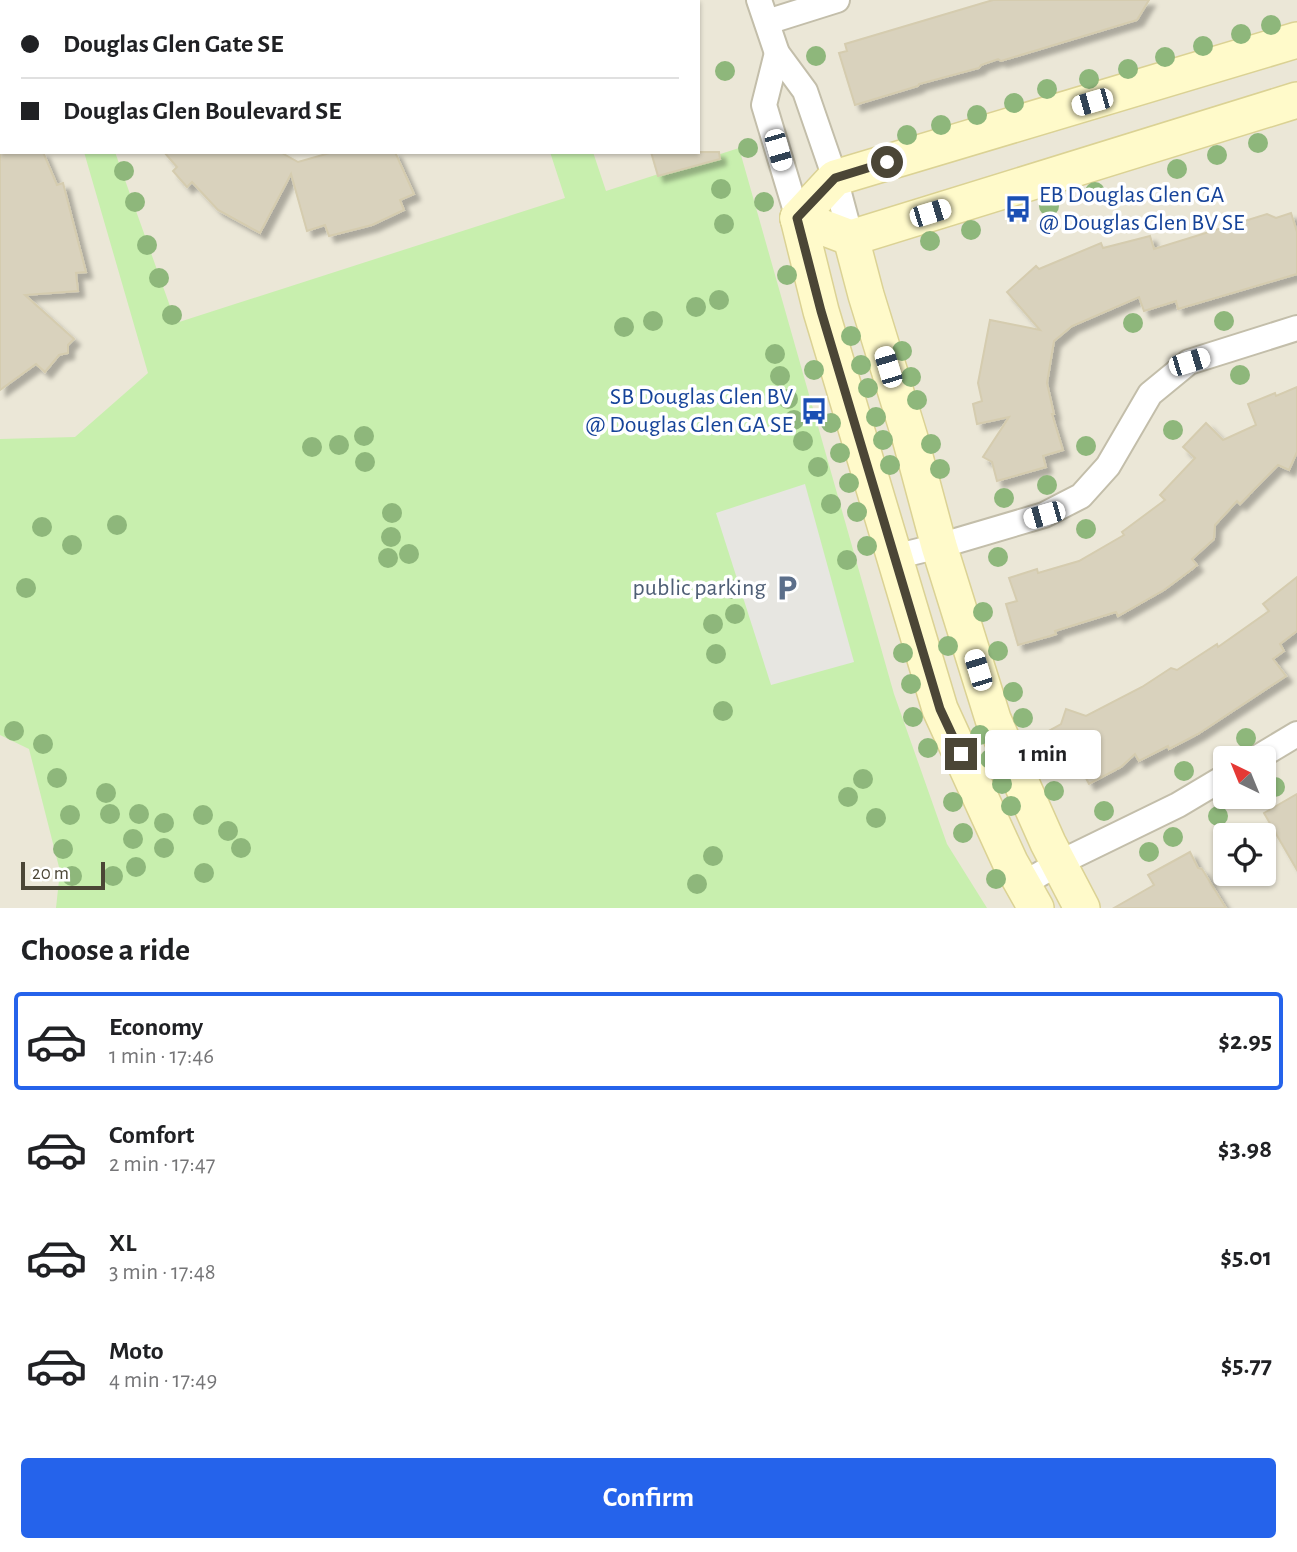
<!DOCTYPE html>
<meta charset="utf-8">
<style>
body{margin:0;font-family:"Alegreya Sans",sans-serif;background:#f2f2f2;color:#202124;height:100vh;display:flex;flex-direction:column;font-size:26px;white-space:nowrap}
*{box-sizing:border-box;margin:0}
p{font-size:23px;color:#757577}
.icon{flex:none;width:38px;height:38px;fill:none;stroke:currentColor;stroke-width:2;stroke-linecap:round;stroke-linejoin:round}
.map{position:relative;height:908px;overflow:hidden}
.sheet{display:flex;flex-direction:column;background:#fff;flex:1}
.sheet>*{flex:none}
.banner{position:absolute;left:0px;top:0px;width:700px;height:154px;box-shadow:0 2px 5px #0004;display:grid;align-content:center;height:154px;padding:0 21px;background:#fff}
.needle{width:46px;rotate:317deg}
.controls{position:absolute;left:1213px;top:746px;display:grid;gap:14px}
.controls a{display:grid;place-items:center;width:63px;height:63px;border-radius:7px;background:#fff;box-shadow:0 2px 5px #0004;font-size:35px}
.scale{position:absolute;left:21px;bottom:18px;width:84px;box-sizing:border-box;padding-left:7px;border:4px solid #4b4636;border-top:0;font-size:19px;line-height:24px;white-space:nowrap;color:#4b4636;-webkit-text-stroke:5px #fff;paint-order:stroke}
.end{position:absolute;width:32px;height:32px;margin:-16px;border:9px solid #4b4636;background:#fff;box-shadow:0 0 0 4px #fff}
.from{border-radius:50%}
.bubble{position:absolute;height:49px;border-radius:7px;background:#fff;box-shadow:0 2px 5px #0004;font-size:23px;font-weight:600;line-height:49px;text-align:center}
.car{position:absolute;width:21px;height:42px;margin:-21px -10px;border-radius:9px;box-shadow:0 0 5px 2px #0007;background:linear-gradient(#fff 24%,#345 0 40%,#fff 0 76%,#345 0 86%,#fff 0)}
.banner b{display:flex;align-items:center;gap:24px;height:66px;font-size:26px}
.banner b+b{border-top:2px solid #e0e0e0}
.banner i{width:18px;height:18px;background:#202124}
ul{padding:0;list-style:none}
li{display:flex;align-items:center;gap:21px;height:98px;margin:0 14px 10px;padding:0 7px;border:4px solid transparent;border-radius:7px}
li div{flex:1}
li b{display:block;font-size:26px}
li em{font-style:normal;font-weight:600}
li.selected{border-color:#2563eb}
li>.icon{width:63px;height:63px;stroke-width:1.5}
h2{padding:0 21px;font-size:32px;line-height:84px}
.cta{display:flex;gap:14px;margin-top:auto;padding:14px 21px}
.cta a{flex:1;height:80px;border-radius:7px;background:#2563eb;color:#fff;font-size:28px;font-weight:600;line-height:80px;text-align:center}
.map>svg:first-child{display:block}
.residential{fill:#ebe7d7;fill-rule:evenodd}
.green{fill:#c8efae}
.parking{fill:#e7e6e1}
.building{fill:#d9d2bd;stroke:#d5ccaf;stroke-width:2;filter:url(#shadow)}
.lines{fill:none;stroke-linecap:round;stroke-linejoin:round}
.street-casing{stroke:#c3beaa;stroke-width:28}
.secondary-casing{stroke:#dbd294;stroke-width:38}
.street{stroke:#fff;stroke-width:24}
.secondary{stroke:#fffaca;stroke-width:35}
.tree{fill:#8eb77b}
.route{stroke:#4b4636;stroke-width:9}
.labels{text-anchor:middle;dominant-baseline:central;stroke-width:7;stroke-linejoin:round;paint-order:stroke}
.transit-label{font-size:24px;fill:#164399;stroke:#fff;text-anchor:start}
.service-label{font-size:24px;fill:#4e5e75;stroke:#fff;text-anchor:end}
</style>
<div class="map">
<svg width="1297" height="908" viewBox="0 0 1297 908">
<defs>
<filter id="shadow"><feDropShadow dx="6" dy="6" stdDeviation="2" flood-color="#0004"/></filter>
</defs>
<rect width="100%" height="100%" fill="#f6f4e9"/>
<path class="residential" d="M0,0H1297V908H0ZM2,2H698V152H2ZM1225,758H1264V796H1225ZM1225,835H1264V873H1225Z"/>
<polygon class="green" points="739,148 894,694 947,844 987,908 56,908 60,871 29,749 0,735 0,439 75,437 148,373 84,152 115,152 176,323 565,198 550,152 593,152 606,191"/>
<polygon class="parking" points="805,484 854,662 771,685 716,513"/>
<g class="building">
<polygon points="993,0 1149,0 1137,20 1001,61 998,59 981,65 979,68 919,84 918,86 855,105 839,53 847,51 845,44"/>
<polygon points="0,152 43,152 57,185 63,183 86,272 76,273 78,291 25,295 74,339 68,345 68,353 59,355 45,372 36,364 0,390"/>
<polygon points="164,152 280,152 298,162 333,152 395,152 414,194 400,200 404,210 372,225 329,236 325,225 307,231 291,174 260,233 218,210 192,182 187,187 173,171 177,167"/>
<polygon points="651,152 719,152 720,159 658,176"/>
<polygon points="1291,213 1297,232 1297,274 1178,309 1176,301 1144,311 1139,297 1072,326 1054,341 1047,383 1054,414 1052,414 1063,450 1043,456 1046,467 997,481 992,462 983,457 1009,417 977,424 973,404 982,401 978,383 990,320 1040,330 1007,292 1036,266 1039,269 1101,243 1103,248 1150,236 1154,249 1267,214 1276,218"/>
<polygon points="1297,387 1297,452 1289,470 1278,465 1240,504 1237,501 1215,525 1214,539 1192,559 1197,565 1191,570 1164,590 1118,616 1116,612 1055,631 1056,634 1050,636 1018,645 1006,604 1017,601 1009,578 1037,569 1038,573 1079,561 1124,535 1122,532 1165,500 1160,495 1195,458 1183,447 1206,423 1223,440 1256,425 1248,404 1275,393 1276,396"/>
<polygon points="1297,577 1297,631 1280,644 1284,651 1273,659 1286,676 1198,734 1169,749 1168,746 1139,761 1135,754 1121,767 1089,784 1078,763 1066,769 1047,732 1061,724 1066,709 1086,716 1142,687 1171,668 1177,670 1217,644 1218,647 1269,611 1263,604"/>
<polygon points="1297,794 1297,870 1264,813"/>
<polygon points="1190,852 1198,868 1202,869 1226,908 1114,908 1154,885 1148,875"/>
</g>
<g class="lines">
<defs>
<g id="street">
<polyline points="252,0 253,2"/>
<polyline points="324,0 325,2"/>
<polyline points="759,0 777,53 805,91 835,178 851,238"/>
<polyline points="82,2 86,0"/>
<polyline points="767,22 837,0"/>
<polyline points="0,42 2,41"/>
<polyline points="777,53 764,105 798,218"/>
<polyline points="894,557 939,546 1044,515 1081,496 1108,466 1150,394 1189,362 1297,328"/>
<polyline points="1257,758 1297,734"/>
<polyline points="1023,884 1059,863 1178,805 1225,777"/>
</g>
<g id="secondary">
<polyline points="798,218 821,311 940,709 1010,862 1036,908"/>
<polyline points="798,218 835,178 1297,40"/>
<polyline points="798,218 851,238 1297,100"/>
<polyline points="851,238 866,295 910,438 939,546 993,719 1048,843 1082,908"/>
</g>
</defs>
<use href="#street" class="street-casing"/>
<use href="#secondary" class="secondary-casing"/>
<use href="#street" class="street"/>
<use href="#secondary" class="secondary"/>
</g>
<g class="tree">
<circle cx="1271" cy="25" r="10"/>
<circle cx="1241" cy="34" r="10"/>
<circle cx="1203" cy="46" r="10"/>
<circle cx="816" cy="56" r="10"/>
<circle cx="1165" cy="57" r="10"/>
<circle cx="1128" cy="69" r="10"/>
<circle cx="725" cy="71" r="10"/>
<circle cx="1089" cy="79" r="10"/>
<circle cx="1047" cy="89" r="10"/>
<circle cx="1014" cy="103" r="10"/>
<circle cx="977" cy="115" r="10"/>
<circle cx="941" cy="125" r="10"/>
<circle cx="907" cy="135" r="10"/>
<circle cx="1258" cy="143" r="10"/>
<circle cx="748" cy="148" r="10"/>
<circle cx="1217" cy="155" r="10"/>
<circle cx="1177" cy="169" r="10"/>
<circle cx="124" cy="171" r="10"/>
<circle cx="721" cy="189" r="10"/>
<circle cx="1095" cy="192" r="10"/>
<circle cx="135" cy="202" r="10"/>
<circle cx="764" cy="202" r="10"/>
<circle cx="1049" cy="206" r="10"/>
<circle cx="724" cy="224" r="10"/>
<circle cx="971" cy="230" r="10"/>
<circle cx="930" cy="241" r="10"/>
<circle cx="147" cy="245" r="10"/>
<circle cx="787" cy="275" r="10"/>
<circle cx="159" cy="278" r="10"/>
<circle cx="719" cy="300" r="10"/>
<circle cx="696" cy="307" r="10"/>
<circle cx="172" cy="315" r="10"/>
<circle cx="653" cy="321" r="10"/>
<circle cx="1224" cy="321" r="10"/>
<circle cx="1133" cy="323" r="10"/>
<circle cx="624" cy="327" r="10"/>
<circle cx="851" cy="336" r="10"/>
<circle cx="902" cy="351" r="10"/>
<circle cx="775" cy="354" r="10"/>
<circle cx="861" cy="365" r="10"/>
<circle cx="814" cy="370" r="10"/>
<circle cx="1240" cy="375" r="10"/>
<circle cx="780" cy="376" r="10"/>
<circle cx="911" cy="377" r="10"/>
<circle cx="868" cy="388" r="10"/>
<circle cx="788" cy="399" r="10"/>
<circle cx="917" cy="400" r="10"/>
<circle cx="876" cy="417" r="10"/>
<circle cx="794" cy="420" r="10"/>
<circle cx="831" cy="423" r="10"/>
<circle cx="1173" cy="430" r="10"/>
<circle cx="364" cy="436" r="10"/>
<circle cx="883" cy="440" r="10"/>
<circle cx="803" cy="441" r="10"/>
<circle cx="931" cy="444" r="10"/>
<circle cx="339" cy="445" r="10"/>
<circle cx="1086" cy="446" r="10"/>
<circle cx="312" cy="447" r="10"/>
<circle cx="840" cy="453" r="10"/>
<circle cx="365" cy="462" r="10"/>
<circle cx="890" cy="465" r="10"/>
<circle cx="818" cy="467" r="10"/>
<circle cx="940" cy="469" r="10"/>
<circle cx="849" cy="483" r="10"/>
<circle cx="1047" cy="485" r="10"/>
<circle cx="1004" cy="498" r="10"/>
<circle cx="831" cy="504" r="10"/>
<circle cx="857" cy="512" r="10"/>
<circle cx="392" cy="513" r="10"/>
<circle cx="117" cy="525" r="10"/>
<circle cx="42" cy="527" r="10"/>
<circle cx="1086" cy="529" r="10"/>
<circle cx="391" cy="537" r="10"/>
<circle cx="72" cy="545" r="10"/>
<circle cx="867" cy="546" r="10"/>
<circle cx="409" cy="554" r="10"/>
<circle cx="998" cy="557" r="10"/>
<circle cx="388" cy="558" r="10"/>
<circle cx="847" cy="560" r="10"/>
<circle cx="26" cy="588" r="10"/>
<circle cx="730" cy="589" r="10"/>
<circle cx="983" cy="612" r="10"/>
<circle cx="735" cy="614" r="10"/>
<circle cx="713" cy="624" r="10"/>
<circle cx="948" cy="646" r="10"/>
<circle cx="998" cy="651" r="10"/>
<circle cx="903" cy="653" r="10"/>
<circle cx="716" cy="654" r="10"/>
<circle cx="911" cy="684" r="10"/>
<circle cx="1013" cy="692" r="10"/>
<circle cx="723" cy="711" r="10"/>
<circle cx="913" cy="717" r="10"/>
<circle cx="1023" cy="718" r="10"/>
<circle cx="14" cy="731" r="10"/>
<circle cx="980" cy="735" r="10"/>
<circle cx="1246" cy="738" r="10"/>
<circle cx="1033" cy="741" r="10"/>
<circle cx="43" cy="744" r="10"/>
<circle cx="928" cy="748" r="10"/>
<circle cx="990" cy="759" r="10"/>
<circle cx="1045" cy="767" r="10"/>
<circle cx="1184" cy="771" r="10"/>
<circle cx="57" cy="778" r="10"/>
<circle cx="863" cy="779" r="10"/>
<circle cx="1002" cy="784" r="10"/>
<circle cx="1275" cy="787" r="10"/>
<circle cx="1054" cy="791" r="10"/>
<circle cx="106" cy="793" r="10"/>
<circle cx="848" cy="797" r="10"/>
<circle cx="953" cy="802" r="10"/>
<circle cx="1011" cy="806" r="10"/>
<circle cx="1104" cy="811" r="10"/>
<circle cx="110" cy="814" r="10"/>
<circle cx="139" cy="814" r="10"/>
<circle cx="70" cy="815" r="10"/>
<circle cx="203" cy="815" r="10"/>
<circle cx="1218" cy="816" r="10"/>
<circle cx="876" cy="818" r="10"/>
<circle cx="164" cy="823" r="10"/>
<circle cx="228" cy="831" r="10"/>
<circle cx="963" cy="833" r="10"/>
<circle cx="1173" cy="837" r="10"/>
<circle cx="133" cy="839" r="10"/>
<circle cx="164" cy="848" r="10"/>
<circle cx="241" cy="848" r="10"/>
<circle cx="63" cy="849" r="10"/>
<circle cx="1149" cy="852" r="10"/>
<circle cx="713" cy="856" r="10"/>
<circle cx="136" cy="867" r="10"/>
<circle cx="204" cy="873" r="10"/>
<circle cx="72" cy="876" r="10"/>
<circle cx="113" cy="876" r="10"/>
<circle cx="996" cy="879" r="10"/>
<circle cx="697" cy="884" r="10"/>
</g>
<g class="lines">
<polyline class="route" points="887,162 835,178 797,218 821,311 940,709 961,754"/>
</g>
<defs>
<symbol id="bus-bare" viewBox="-9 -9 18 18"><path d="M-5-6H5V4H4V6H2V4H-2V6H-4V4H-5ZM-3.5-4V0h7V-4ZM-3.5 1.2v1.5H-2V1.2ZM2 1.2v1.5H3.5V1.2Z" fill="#1a4fb4" stroke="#fff" stroke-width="2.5" paint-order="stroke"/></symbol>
<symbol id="parking-bare" viewBox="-9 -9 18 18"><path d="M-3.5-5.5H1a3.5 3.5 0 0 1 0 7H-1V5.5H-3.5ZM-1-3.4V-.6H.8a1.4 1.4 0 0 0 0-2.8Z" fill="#5c6f8a" stroke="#fff" stroke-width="2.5" paint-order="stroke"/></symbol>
</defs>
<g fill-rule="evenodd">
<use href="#bus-bare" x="999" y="190" width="38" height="38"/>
<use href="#bus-bare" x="795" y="392" width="38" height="38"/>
<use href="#parking-bare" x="768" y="569" width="38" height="38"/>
</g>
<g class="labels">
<g class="transit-label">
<text x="1039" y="195">EB Douglas Glen GA<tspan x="1039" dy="28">@ Douglas Glen BV SE</tspan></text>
<text x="793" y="397" text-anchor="end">SB Douglas Glen BV<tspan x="793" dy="28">@ Douglas Glen GA SE</tspan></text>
</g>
<g class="service-label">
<text x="766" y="588">public parking</text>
</g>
</g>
</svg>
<div class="controls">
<a><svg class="needle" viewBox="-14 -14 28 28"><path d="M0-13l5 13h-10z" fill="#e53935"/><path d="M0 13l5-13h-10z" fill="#757577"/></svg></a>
<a><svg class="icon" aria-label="locate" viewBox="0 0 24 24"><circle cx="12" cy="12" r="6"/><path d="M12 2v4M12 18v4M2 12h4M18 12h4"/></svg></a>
</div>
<div class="scale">20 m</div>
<i class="end from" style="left:887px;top:162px"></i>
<i class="end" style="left:961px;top:754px"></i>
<div class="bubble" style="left:985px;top:730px;width:116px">1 min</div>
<i class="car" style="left:1092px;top:102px;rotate:254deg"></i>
<i class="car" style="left:778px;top:150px;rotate:164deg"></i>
<i class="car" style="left:930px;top:213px;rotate:73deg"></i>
<i class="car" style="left:1189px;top:362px;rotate:73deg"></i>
<i class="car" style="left:888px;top:367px;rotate:343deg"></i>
<i class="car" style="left:1044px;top:515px;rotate:254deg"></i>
<i class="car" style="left:978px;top:670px;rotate:343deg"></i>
<div class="banner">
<b><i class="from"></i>Douglas Glen Gate SE</b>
<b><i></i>Douglas Glen Boulevard SE</b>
</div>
</div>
<section class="sheet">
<h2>Choose a ride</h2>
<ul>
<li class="selected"><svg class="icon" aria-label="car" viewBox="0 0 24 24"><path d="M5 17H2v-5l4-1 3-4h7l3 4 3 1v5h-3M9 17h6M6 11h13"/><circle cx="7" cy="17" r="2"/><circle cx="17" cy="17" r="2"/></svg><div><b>Economy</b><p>1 min · 17:46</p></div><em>$2.95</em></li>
<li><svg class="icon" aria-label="car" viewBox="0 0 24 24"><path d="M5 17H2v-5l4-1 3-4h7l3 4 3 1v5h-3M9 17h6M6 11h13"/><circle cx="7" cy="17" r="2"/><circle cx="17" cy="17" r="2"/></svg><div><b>Comfort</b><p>2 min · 17:47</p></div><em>$3.98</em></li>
<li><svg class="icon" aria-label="car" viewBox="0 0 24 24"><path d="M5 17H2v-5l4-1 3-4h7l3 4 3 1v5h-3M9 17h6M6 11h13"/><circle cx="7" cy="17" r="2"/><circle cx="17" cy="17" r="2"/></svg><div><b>XL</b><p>3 min · 17:48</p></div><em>$5.01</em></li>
<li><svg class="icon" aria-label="car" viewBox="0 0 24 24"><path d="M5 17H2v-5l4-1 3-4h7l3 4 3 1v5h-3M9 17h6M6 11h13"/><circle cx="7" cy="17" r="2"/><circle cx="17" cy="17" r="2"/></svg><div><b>Moto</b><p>4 min · 17:49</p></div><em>$5.77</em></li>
</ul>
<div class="cta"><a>Confirm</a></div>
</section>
